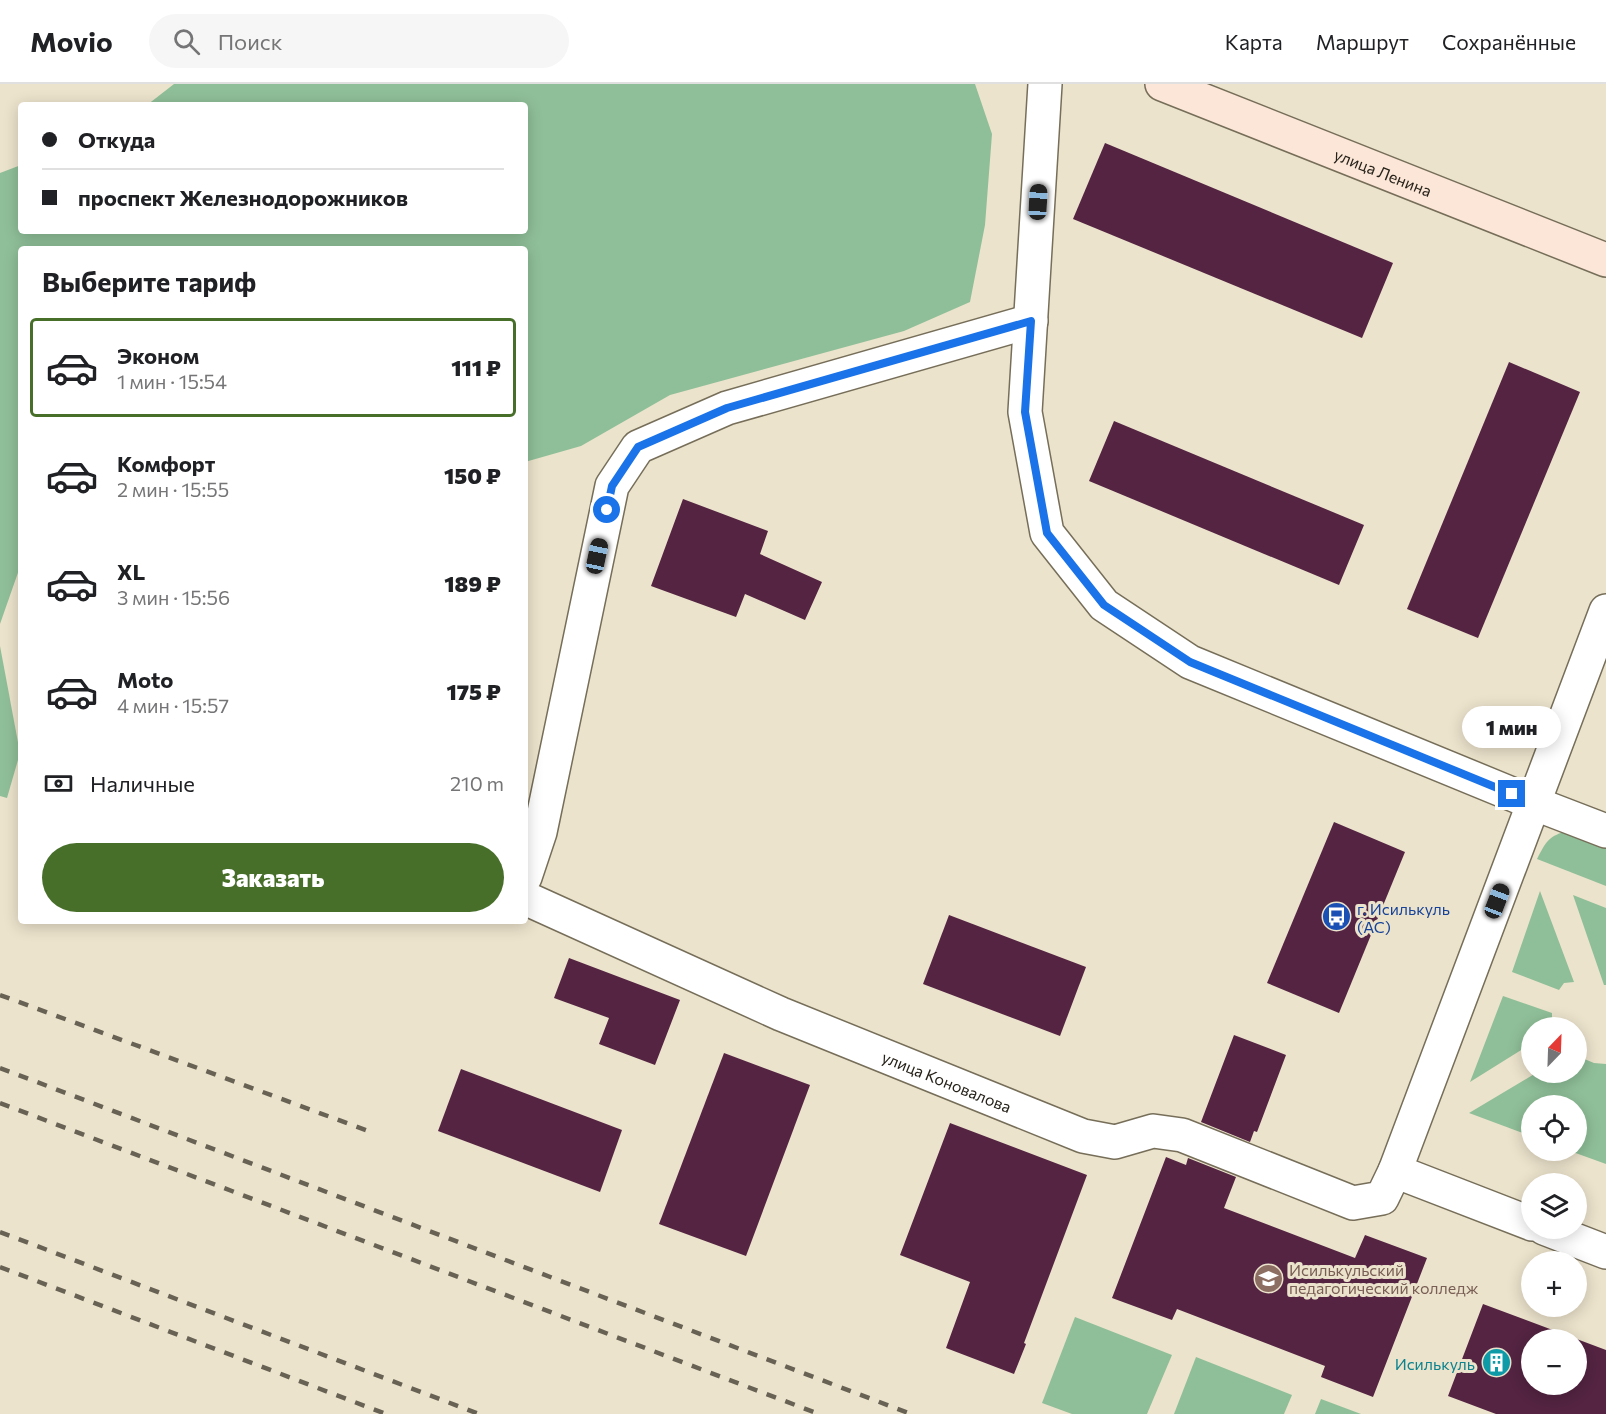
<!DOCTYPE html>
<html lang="ru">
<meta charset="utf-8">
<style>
body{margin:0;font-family:Commissioner,sans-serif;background:#f6f6f6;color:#202124;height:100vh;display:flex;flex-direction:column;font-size:22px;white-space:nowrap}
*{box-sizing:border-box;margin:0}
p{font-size:20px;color:#757577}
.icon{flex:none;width:33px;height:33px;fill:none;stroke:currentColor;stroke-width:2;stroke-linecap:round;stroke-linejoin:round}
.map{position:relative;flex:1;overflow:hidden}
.side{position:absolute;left:18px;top:162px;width:510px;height:678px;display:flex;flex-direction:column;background:#fff;border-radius:6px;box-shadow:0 3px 15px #0003}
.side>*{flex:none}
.top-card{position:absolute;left:18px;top:18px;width:510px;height:132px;border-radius:6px;box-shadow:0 3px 15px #0003;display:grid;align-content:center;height:132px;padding:0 24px;background:#fff}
.needle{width:39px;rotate:23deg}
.fabs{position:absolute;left:1521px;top:933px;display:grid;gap:12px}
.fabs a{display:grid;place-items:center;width:66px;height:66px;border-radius:50%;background:#fff;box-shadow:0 3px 15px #0003;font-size:30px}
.end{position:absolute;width:27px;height:27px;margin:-14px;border:8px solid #1a73e8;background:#fff;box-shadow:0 0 0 3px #fff}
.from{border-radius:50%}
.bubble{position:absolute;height:42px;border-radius:21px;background:#fff;box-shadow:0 3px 15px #0003;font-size:20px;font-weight:800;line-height:42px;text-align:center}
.car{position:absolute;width:18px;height:36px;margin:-18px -9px;border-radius:8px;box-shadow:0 0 4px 2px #0007;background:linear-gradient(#222 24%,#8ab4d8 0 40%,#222 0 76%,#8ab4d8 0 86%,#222 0)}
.top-card b{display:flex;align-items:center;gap:21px;height:57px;font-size:22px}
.top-card b+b{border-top:2px solid #e0e0e0}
.top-card i{width:15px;height:15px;background:#202124}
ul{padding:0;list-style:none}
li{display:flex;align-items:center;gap:18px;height:99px;margin:0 12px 9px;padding:0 12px;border:3px solid transparent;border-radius:6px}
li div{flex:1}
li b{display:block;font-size:22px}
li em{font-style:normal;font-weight:800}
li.active{border-color:#476f2a}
li>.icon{width:54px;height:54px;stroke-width:1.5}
h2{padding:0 24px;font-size:27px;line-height:72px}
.pay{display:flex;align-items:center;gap:15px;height:66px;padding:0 24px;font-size:22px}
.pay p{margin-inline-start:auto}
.cta{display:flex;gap:12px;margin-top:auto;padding:12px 24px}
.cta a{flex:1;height:69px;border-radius:36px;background:#476f2a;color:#fff;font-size:24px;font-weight:800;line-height:69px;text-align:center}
header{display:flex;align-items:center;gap:36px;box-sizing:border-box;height:84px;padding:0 30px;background:#fff;border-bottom:2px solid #e0e0e0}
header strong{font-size:28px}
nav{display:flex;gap:33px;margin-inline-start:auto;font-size:21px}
.search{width:420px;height:54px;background:#f6f6f6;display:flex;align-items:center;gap:15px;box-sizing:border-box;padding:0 21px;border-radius:33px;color:#757577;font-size:22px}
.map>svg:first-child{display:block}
.green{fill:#8fbf98}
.building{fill:#542442;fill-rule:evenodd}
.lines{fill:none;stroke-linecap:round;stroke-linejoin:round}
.street-casing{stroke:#766e59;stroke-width:36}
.secondary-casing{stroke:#766e59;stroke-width:36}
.street{stroke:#fff;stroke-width:33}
.secondary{stroke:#fce6d7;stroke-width:33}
.rail{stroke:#686255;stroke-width:4.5;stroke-dasharray:10 10;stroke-linecap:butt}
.route{stroke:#1a73e8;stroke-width:8}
.labels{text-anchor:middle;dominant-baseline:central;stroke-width:6;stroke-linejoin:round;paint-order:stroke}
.street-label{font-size:16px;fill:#26221a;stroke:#ece3cc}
.transit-label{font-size:16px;fill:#164399;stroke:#ece3cc;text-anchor:start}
.education-label{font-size:16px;fill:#785e54;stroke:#ece3cc;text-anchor:start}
.culture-label{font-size:16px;fill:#0d838f;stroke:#ece3cc;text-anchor:end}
</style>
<header>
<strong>Movio</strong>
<div class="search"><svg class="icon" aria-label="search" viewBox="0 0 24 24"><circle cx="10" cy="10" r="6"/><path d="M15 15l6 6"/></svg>Поиск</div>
<nav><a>Карта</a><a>Маршрут</a><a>Сохранённые</a></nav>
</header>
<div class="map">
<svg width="1606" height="1330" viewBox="0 0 1606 1330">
<rect width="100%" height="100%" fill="#ece3cc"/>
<g class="green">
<polygon points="174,0 975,0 992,50 985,141 970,218 904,247 670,311 581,362 525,378 525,165 21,165 21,480 0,540 0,89 21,81 21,147 525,147 525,21 147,21"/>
<polygon points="0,562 20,669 7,714 0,712"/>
<path d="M1573,745L1606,758V802L1537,775C1548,753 1550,752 1573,745Z"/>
<polygon points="1540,807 1574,898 1564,899 1559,906 1512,888"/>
<polygon points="1573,811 1606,824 1606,901 1604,901"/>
<polygon points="1503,912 1552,929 1552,937 1556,943 1532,944 1531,960 1470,998"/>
<polygon points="1577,972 1594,979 1606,980 1606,1080 1570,1067 1576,1066 1576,1022 1532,1022 1531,1052 1469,1029 1536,989 1576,988"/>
<polygon points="1075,1233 1172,1271 1147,1330 1072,1330 1042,1319"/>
<polygon points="1196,1273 1292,1311 1284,1330 1174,1330"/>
<polygon points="1321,1315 1361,1330 1315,1330"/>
</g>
<g class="building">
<polygon points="1105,59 1393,179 1362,254 1073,135"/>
<polygon points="1509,278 1580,308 1478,554 1407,525"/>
<polygon points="1114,337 1364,441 1339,501 1089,397"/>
<polygon points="683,415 768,447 760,470 822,498 805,536 745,510 736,533 651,502"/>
<polygon points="1334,738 1405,768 1339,929 1267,899"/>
<polygon points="949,831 1086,883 1060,952 923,900"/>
<polygon points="569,874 680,916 655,981 599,960 609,934 554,914"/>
<polygon points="1234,951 1286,971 1257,1048 1254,1047 1250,1058 1201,1038"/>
<polygon points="724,969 810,1001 746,1172 659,1140"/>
<polygon points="461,985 622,1046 600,1108 438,1047"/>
<polygon points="950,1039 1087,1091 1024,1259 1026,1260 1014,1290 946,1264 970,1198 900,1171"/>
<polygon points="1166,1073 1186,1081 1188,1074 1236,1093 1224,1124 1355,1174 1365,1151 1427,1174 1373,1313 1321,1293 1325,1282 1177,1225 1172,1236 1112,1214"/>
<path d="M1483,1220L1606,1266V1330H1496L1448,1312ZM1532,1256H1576V1300H1532Z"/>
</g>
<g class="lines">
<defs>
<g id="street">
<polyline points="1045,0 1025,328 1047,449 1104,521 1190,578 1541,722 1606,747"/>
<polyline points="525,793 540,748 612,402 638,363 727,324 1031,237"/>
<path id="s1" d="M525,814L781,930L1083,1052L1115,1058L1153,1047L1182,1051L1353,1119L1382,1114L1395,1087L1606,527"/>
<polyline points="1395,1087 1532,1140"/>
<polyline points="1544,1144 1606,1168"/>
</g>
<g id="secondary">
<path id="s2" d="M1162,0L1606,176"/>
</g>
</defs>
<use href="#street" class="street-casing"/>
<use href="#secondary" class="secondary-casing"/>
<use href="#street" class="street"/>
<use href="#secondary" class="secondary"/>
<g class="rail">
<polyline points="0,911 371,1048"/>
<polyline points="0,984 911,1330"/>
<polyline points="0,1019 819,1330"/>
<polyline points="0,1148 479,1330"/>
<polyline points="0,1183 386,1330"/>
</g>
</g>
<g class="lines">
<polyline class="route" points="607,426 612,402 638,363 727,324 1031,237 1025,328 1047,449 1104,521 1190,578 1512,710"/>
</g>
<defs>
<symbol id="bus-disc" viewBox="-11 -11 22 22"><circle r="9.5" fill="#1a4fb4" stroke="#ece3cc"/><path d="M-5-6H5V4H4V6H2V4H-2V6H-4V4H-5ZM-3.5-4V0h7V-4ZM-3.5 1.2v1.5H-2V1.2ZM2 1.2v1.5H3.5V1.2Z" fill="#fff"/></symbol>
<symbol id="university-disc" viewBox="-11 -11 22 22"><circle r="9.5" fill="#8d6e63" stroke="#ece3cc"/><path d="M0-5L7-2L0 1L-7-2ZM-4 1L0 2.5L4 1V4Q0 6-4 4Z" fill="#fff"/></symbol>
<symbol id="building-disc" viewBox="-11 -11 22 22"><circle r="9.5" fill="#0f9aa8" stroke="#ece3cc"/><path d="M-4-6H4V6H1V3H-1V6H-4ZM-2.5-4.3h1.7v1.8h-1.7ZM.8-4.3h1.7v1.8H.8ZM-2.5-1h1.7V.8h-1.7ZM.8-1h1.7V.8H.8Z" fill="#fff"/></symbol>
</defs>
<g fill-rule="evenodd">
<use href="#bus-disc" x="1320" y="816" width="33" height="33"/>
<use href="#university-disc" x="1252" y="1178" width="33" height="33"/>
<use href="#building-disc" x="1480" y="1262" width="33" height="33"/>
</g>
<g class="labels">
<g class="street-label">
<text stroke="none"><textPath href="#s2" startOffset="238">улица Ленина</textPath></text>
<text stroke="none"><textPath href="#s1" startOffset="460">улица Коновалова</textPath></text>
</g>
<g class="transit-label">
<text x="1357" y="824">г. Исилькуль<tspan x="1357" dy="18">(АС)</tspan></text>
</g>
<g class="education-label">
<text x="1289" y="1185">Исилькульский<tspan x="1289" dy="18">педагогический колледж</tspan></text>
</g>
<g class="culture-label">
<text x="1475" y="1279">Исилькуль</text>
</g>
</g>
</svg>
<div class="fabs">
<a><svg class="needle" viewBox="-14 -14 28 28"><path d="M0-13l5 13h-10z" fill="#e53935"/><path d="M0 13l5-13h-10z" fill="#757577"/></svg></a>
<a><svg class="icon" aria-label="locate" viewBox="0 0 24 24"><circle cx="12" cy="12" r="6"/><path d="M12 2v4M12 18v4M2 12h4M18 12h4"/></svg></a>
<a><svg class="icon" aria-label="layers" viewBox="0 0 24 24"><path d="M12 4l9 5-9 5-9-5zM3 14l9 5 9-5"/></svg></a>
<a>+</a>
<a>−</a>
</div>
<i class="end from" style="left:607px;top:426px"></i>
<i class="end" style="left:1512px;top:710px"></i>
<div class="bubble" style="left:1462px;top:622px;width:99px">1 мин</div>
<i class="car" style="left:1038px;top:118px;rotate:3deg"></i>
<i class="car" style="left:597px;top:472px;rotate:12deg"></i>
<i class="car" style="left:1497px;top:817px;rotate:21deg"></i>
<div class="top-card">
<b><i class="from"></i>Откуда</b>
<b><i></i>проспект Железнодорожников</b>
</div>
<section class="side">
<h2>Выберите тариф</h2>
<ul>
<li class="active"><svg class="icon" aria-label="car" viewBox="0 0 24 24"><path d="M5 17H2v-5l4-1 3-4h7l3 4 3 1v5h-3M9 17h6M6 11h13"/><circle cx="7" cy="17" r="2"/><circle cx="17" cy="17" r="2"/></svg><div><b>Эконом</b><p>1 мин · 15:54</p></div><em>111 ₽</em></li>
<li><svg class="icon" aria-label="car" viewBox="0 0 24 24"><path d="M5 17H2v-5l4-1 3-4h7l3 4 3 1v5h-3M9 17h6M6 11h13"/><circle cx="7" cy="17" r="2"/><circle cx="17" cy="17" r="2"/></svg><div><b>Комфорт</b><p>2 мин · 15:55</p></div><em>150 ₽</em></li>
<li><svg class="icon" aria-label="car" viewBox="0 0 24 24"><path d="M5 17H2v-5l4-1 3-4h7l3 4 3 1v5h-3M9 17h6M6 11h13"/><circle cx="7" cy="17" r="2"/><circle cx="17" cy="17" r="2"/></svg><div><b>XL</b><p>3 мин · 15:56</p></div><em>189 ₽</em></li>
<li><svg class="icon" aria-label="car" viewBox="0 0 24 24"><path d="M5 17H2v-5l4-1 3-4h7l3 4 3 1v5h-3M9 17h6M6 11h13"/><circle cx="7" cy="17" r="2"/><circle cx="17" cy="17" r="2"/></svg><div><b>Moto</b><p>4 мин · 15:57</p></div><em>175 ₽</em></li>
</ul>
<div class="pay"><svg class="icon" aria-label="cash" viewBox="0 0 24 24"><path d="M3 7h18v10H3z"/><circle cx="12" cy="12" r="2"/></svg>Наличные<p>210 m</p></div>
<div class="cta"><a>Заказать</a></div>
</section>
</div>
